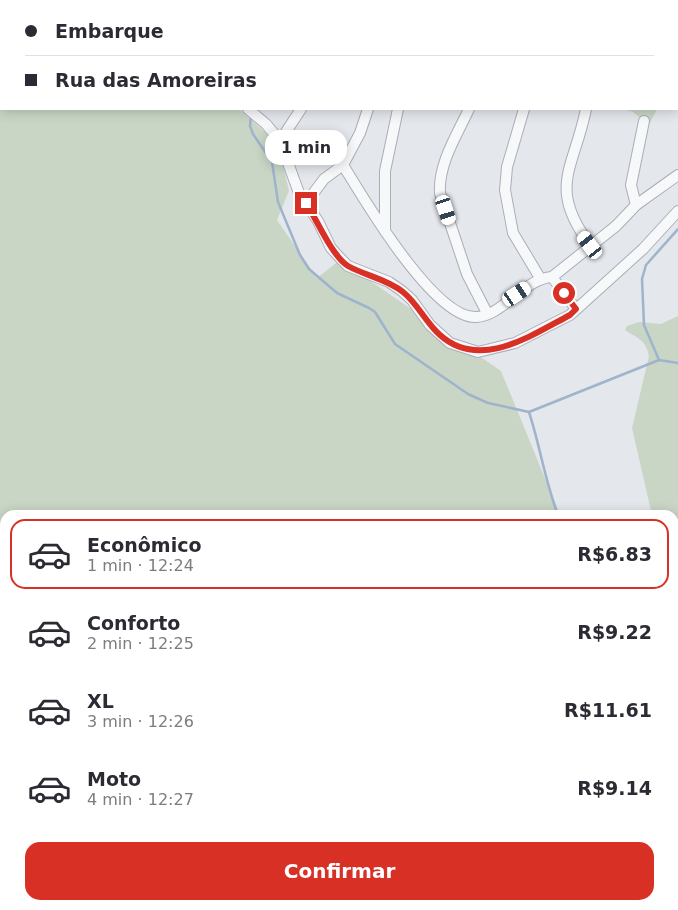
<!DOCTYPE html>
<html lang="pt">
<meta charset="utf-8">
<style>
body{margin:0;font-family:"DejaVu Sans",sans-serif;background:#f7f7f7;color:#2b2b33;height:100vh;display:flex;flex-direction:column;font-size:19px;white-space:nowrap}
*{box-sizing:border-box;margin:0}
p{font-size:16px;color:#7c7c81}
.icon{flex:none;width:28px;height:28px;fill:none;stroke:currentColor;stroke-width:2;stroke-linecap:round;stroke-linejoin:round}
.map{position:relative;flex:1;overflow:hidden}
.side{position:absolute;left:0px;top:510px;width:679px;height:400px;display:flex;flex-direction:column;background:#fff;border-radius:15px 15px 0 0;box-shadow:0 2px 12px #0003}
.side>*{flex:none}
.top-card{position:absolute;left:0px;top:0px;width:679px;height:110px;box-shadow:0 2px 12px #0003;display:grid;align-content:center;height:110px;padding:0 25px;background:#fff}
.end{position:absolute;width:22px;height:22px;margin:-11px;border:6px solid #d93025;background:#fff;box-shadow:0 0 0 2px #fff}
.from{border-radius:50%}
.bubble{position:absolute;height:35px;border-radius:15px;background:#fff;box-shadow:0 2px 12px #0003;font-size:16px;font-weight:600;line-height:35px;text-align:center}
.car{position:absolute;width:15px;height:30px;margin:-15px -8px;border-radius:6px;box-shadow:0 0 4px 1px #0007;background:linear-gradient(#fff 24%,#345 0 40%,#fff 0 76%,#345 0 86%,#fff 0)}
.top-card b{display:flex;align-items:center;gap:18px;height:48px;font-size:19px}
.top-card b+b{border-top:1px solid #e1e1e2}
.top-card i{width:12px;height:12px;background:#2b2b33}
ul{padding:9px 0 0;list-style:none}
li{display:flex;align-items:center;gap:15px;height:70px;margin:0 10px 8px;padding:0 15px;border:2px solid transparent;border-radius:15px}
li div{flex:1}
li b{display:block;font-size:19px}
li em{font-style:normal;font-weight:600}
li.on{border-color:#d93025}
li>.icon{width:45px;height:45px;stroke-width:1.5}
.primary-button{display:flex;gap:10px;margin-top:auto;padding:10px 25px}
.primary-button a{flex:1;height:58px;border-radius:15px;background:#d93025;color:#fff;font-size:20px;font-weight:600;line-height:58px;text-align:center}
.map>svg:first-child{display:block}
.green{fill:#c9d6c5}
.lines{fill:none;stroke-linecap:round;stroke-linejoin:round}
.stream{stroke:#9fb4cc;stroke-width:2.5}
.minor-casing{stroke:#a9aeb7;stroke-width:12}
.minor{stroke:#f7f8fa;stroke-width:10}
.route{stroke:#d93025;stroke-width:6}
</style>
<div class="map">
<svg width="678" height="910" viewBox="0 0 678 910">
<rect width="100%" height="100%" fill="#e4e7ec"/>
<g class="green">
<polygon points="0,0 186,1 1,1 1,109 239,109 278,144 289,191 277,220 317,278 340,260 501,371 560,515 5,515 5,905 594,905 593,910 0,910"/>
<polygon points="627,0 678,0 678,75 678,1"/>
<polygon points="622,109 657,109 649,125 633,112"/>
<path d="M678,316V539L674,540V515H652L632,428L649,356C646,340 637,338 625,330L627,326L639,322L661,324Z"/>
</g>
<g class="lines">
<g class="stream">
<polyline points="137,0 140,1"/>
<polyline points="251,114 250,126 253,134 272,162 278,202 300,255 309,269 337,293 369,308 375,312 395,344 468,394 488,403 529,412 659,360 678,363"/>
<polyline points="659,360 644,325 642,279 646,265 678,229"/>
<path d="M529,412C540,446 545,481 558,515"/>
<polyline points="674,816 678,824"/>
</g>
<defs>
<g id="minor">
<polyline points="304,0 305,1"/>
<polyline points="348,0 350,1"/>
<polyline points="363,1 363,0"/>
<polyline points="432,1 435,0"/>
<polyline points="556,1 557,0"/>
<polyline points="604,1 605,0"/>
<polyline points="0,12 1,12"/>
<polyline points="0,49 1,47"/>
<polyline points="248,109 266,124 280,141 299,193 318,221 331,248 341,259 348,266 389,282 402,291 412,300 430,325 450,343 478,352 515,343 570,315 643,249 678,211"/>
<path d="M469,109C457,135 438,164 440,193L467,274L487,313"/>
<polyline points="524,109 507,167 505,190 513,233 540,278"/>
<path d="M586,109C574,169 547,187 590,245"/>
<polyline points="280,141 301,109"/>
<path d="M343,165C364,199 434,319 476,317C503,316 523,279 552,277L616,226L636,205L678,175"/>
<polyline points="306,203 324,179 343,165 360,133 368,109"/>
<polyline points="636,205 631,185 644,121"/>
<polyline points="385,231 385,171 398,109"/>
<polyline points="552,277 576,309"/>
</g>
</defs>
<use href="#minor" class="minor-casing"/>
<use href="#minor" class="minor"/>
</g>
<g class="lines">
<path class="route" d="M306,203C317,220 332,256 348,266C366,276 387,279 403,292C418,304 426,323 440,335C480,371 532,335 570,315L576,309L564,293"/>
</g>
</svg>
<i class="end from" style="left:564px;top:293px"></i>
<i class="end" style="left:306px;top:203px"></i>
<div class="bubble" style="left:265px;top:130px;width:82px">1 min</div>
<i class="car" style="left:446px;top:210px;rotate:162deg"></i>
<i class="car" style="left:590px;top:245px;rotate:323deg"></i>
<i class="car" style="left:517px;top:294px;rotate:56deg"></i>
<div class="top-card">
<b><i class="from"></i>Embarque</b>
<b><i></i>Rua das Amoreiras</b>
</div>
<section class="side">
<ul>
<li class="on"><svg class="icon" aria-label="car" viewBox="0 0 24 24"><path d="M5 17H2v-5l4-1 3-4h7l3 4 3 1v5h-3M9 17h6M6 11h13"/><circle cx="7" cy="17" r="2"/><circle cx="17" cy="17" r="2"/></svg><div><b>Econômico</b><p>1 min · 12:24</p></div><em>R$6.83</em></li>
<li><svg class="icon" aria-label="car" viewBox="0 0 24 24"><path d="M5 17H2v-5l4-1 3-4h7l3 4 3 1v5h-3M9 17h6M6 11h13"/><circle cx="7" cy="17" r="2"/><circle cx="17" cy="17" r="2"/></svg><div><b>Conforto</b><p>2 min · 12:25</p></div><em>R$9.22</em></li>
<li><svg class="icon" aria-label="car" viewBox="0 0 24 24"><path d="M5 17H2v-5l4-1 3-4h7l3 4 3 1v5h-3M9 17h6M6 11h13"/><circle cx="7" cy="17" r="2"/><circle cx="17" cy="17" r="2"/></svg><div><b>XL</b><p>3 min · 12:26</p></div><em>R$11.61</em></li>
<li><svg class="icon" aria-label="car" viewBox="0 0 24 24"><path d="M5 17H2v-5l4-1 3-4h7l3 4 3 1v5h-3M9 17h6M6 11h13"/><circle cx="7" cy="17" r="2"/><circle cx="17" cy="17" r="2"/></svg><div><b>Moto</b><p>4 min · 12:27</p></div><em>R$9.14</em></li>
</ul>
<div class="primary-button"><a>Confirmar</a></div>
</section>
</div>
